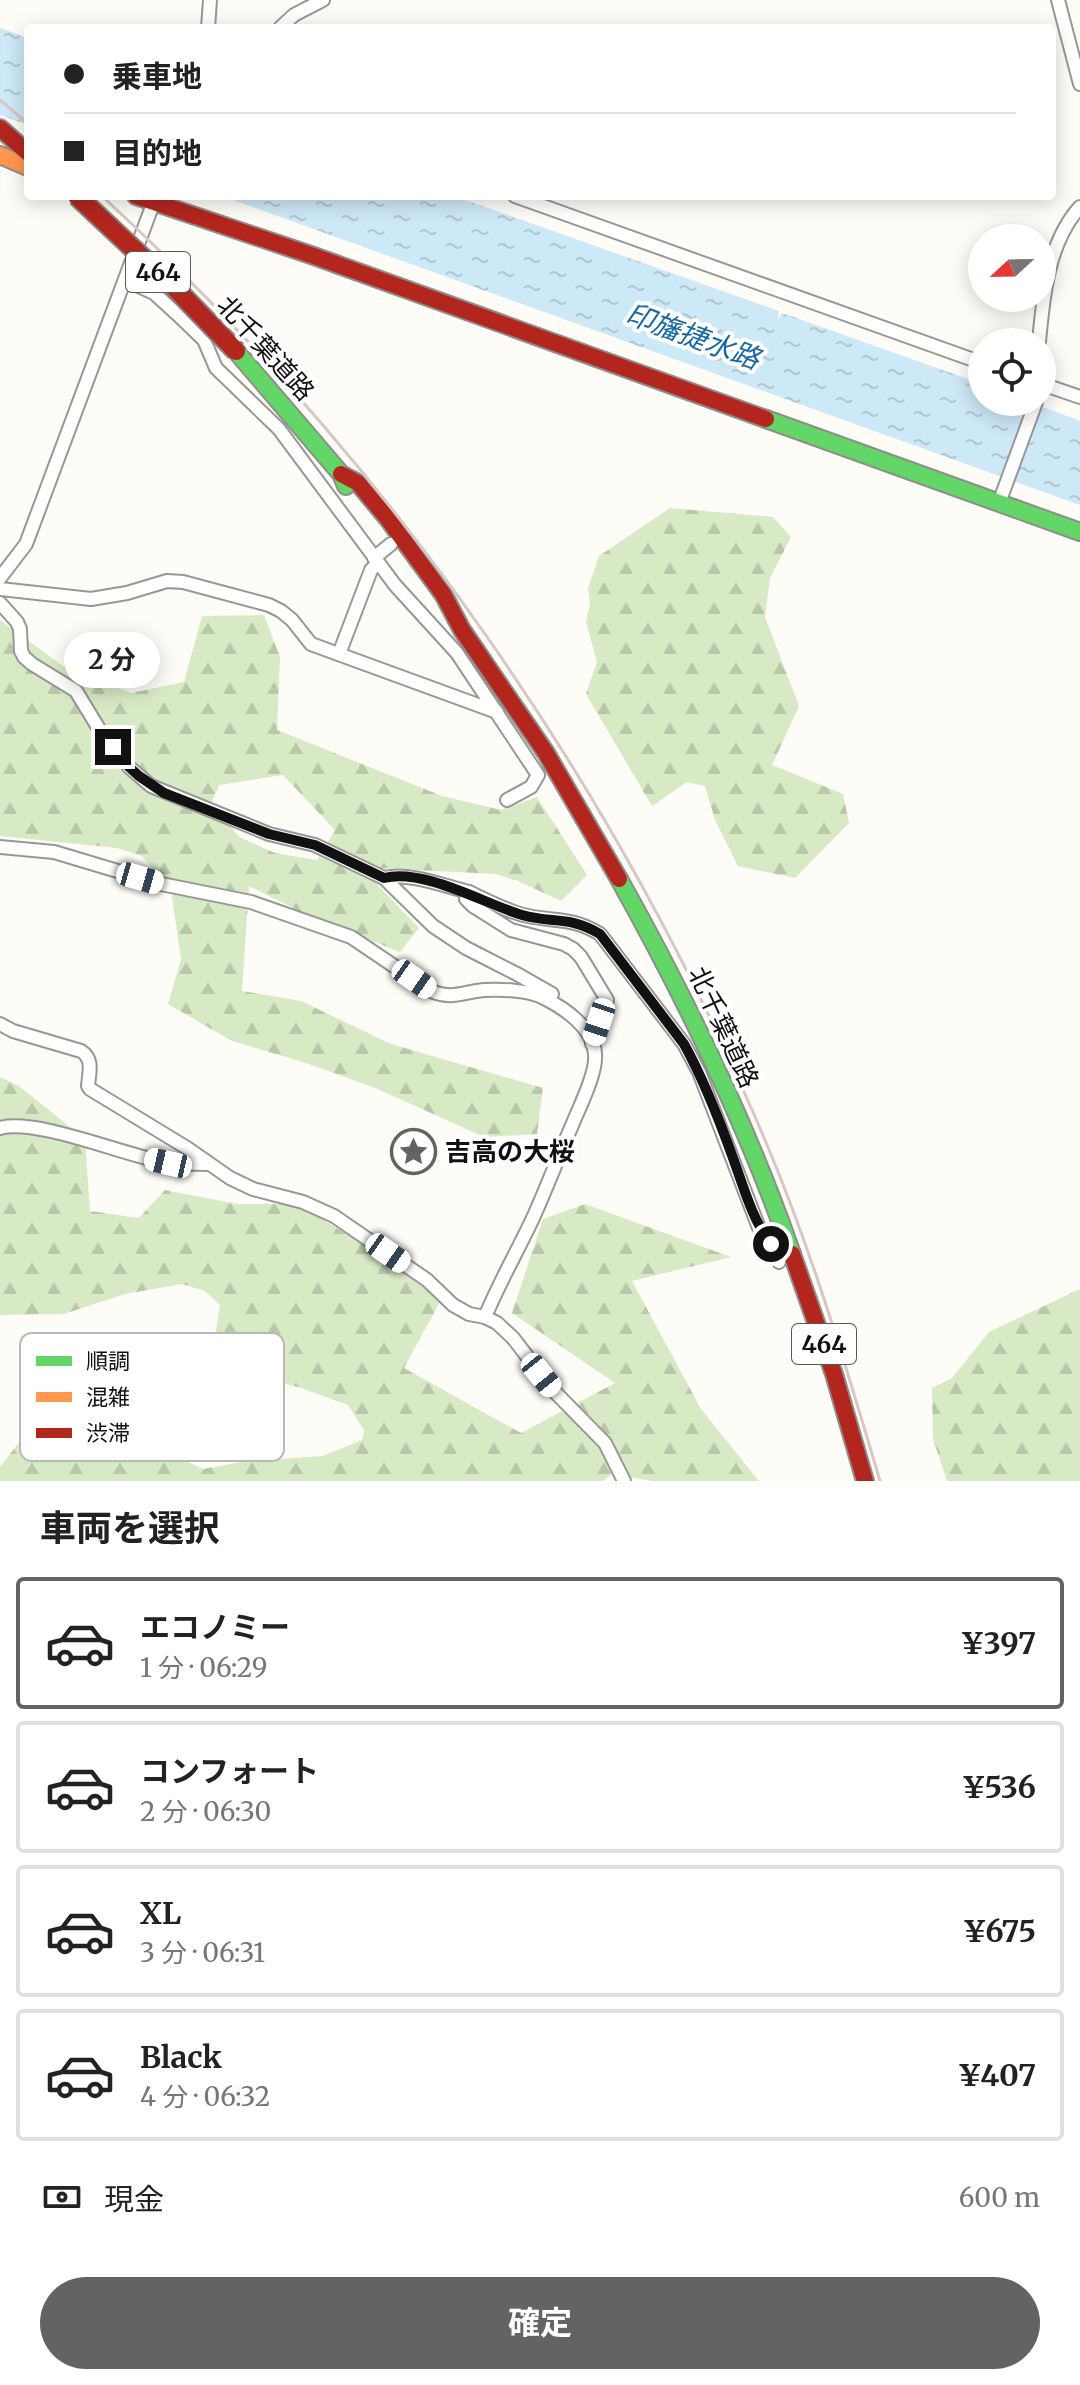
<!DOCTYPE html>
<html lang="ja">
<meta charset="utf-8">
<style>
body{margin:0;font-family:Merriweather,"Noto Sans JP",serif;background:#f6f6f6;color:#222;height:100vh;display:flex;flex-direction:column;font-size:30px;white-space:nowrap}
*{box-sizing:border-box;margin:0}
p{font-size:26px;color:#767676}
.icon{flex:none;width:44px;height:44px;fill:none;stroke:currentColor;stroke-width:2;stroke-linecap:round;stroke-linejoin:round}
.map{position:relative;height:1481px;overflow:hidden}
.details{display:flex;flex-direction:column;background:#fff;flex:1}
.details>*{flex:none}
.top-card{position:absolute;left:24px;top:24px;width:1032px;height:176px;border-radius:8px;box-shadow:0 4px 20px #0003;display:grid;align-content:center;height:176px;padding:0 40px;background:#fff}
.needle{width:52px;rotate:248deg}
.buttons{position:absolute;left:968px;top:224px;display:grid;gap:16px}
.buttons a{display:grid;place-items:center;width:88px;height:88px;border-radius:50%;background:#fff;box-shadow:0 4px 20px #0003;font-size:40px}
.end{position:absolute;width:36px;height:36px;margin:-18px;border:10px solid #111;background:#fff;box-shadow:0 0 0 4px #fff}
.from{border-radius:50%}
.bubble{position:absolute;height:56px;border-radius:28px;background:#fff;box-shadow:0 4px 20px #0003;font-size:26px;font-weight:700;line-height:56px;text-align:center}
.car{position:absolute;width:24px;height:48px;margin:-24px -12px;border-radius:10px;box-shadow:0 0 6px 2px #0007;background:linear-gradient(#fff 24%,#345 0 40%,#fff 0 76%,#345 0 86%,#fff 0)}
.top-card b{display:flex;align-items:center;gap:28px;height:76px;font-size:30px}
.top-card b+b{border-top:2px solid #e0e0e0}
.top-card i{width:20px;height:20px;background:#222}
ul{padding:0;list-style:none}
li{display:flex;align-items:center;gap:24px;height:132px;margin:0 16px 12px;padding:0 24px;border:4px solid #e0e0e0;border-radius:8px}
li div{flex:1}
li b{display:block;font-size:30px}
li em{font-style:normal;font-weight:700}
li.active{border-color:#646362}
li>.icon{width:72px;height:72px;stroke-width:1.5}
h2{padding:0 40px;font-size:36px;line-height:96px}
.pay{display:flex;align-items:center;gap:20px;height:88px;padding:0 40px;font-size:30px}
.pay p{margin-inline-start:auto}
.primary-button{display:flex;gap:16px;margin-top:auto;padding:16px 40px}
.primary-button a{flex:1;height:92px;border-radius:48px;background:#646362;color:#fff;font-size:32px;font-weight:700;line-height:92px;text-align:center}
.map>svg:first-child{display:block}
.forest{fill:url(#forest-firs);fill-rule:evenodd}
.water{fill:url(#water-ripples)}
.lines{fill:none;stroke-linecap:round;stroke-linejoin:round}
.street-casing{stroke:#979795;stroke-width:16}
.fast-casing{stroke:#8e8d8b;stroke-width:20}
.slow-casing{stroke:#8e8d8b;stroke-width:20}
.jam-casing{stroke:#8e8d8b;stroke-width:20}
.street{stroke:#fffffe;stroke-width:12}
.fast{stroke:#63d668;stroke-width:16}
.slow{stroke:#ff974d;stroke-width:16}
.jam{stroke:#b3261e;stroke-width:16}
.rail{stroke:#d9c6c7;stroke-width:3}
.jam-bridge-casing{stroke:#858482;stroke-width:22;stroke-linecap:butt}
.jam-bridge{stroke:#b3261e;stroke-width:18}
.route{stroke:#111;stroke-width:10}
.labels{text-anchor:middle;dominant-baseline:central;stroke-width:8;stroke-linejoin:round;paint-order:stroke}
.shield{fill:#fff;stroke:#585858;stroke-width:2}
.shield-label{font-size:24px;font-weight:bold;fill:#111}
.street-label{font-size:26px;fill:#111;stroke:#fff}
.poi-label{font-size:26px;font-weight:bold;fill:#111;stroke:#fff;text-anchor:start}
.water-label{font-size:28px;font-style:italic;fill:#1768a6;stroke:#fff}
.key{fill:#fff;stroke:#b8b8b8;stroke-width:2}
.key-label{font-size:22px;fill:#111}
</style>
<div class="map">
<svg width="1080" height="1481" viewBox="0 0 1080 1481">
<defs>
<pattern id="forest-firs" width="22" height="20" patternUnits="userSpaceOnUse" patternTransform="scale(2)"><rect width="22" height="20" fill="#d8eac5"/><path d="M5 1l3.5 6h-7zM16 11l3.5 6h-7z" fill="#b8c8a8"/></pattern>
<pattern id="water-ripples" width="26" height="14" patternUnits="userSpaceOnUse" patternTransform="scale(2)"><rect width="26" height="14" fill="#cde8f7"/><path d="M2 4q2-2 4 0t4 0M15 11q2-2 4 0t4 0" fill="none" stroke="#afc6d3"/></pattern>
</defs>
<rect width="100%" height="100%" fill="#fdfcf7"/>
<g class="forest">
<polygon points="670,508 773,517 791,537 770,578 765,617 799,706 772,765 843,794 849,823 795,878 738,866 715,820 705,786 687,782 652,806 586,694 597,662 586,622 590,604 588,588 599,556"/>
<path d="M264,615L280,657L277,730L442,796L501,810L537,797L587,875L561,901L518,881L495,874L379,868L370,877L419,928L400,952L307,915L249,886L242,991L301,1001L391,1044L543,1088L537,1134L484,1137L373,1087L303,1062L232,1041L168,1004L181,959L171,890L142,856L117,848L0,836V620L63,666L131,693L184,682L202,616ZM283,775L335,830L317,860L275,853L239,837L212,802L219,785Z"/>
<polygon points="0,1077 19,1086 85,1139 90,1211 139,1218 165,1190 237,1204 298,1204 370,1249 441,1300 404,1368 521,1433 615,1383 512,1313 543,1219 585,1204 731,1257 632,1281 701,1409 759,1481 652,1481 612,1474 603,1481 0,1481 0,1467 31,1427 75,1409 104,1417 153,1445 203,1469 248,1461 323,1456 362,1440 364,1430 348,1405 301,1388 227,1367 217,1360 215,1337 220,1305 205,1291 182,1284 125,1294 64,1314 0,1315"/>
<polygon points="1080,1289 1080,1481 947,1481 933,1439 932,1388 952,1378 989,1332"/>
</g>
<g class="water">
<polygon points="0,28 28,38 28,125 0,115"/>
<polygon points="222,196 454,196 779,311 778,320 782,313 982,384 982,402 1030,402 1080,421 1080,505"/>
</g>
<g class="lines">
<defs>
<g id="street">
<polyline points="1058,0 1080,84"/>
<polyline points="208,28 210,0"/>
<polyline points="280,28 294,15 323,0"/>
<polyline points="515,196 982,363"/>
<polyline points="125,280 154,293 176,313 204,340 216,368 279,429 395,585 457,653 538,775 531,787 507,800"/>
<path d="M1039,342C1043,297 1048,242 1080,207"/>
<polyline points="1042,384 1080,397"/>
<polyline points="999,503 1036,402"/>
<polyline points="374,558 391,544"/>
<polyline points="0,578 26,544 156,196"/>
<polyline points="0,589 91,599 127,593 167,581 183,582 269,605 281,611 292,620 311,644 497,712"/>
<polyline points="0,603 17,622 20,629 21,651 24,657 32,664 76,691 107,742 118,750 129,767 151,786 269,834 315,845 384,878 433,926 466,948 517,974 552,994"/>
<polyline points="339,654 371,570 378,563"/>
<path d="M0,847L54,852L161,884L251,902L351,937L431,991C453,1000 462,992 484,990C501,989 528,990 544,998C564,1008 594,1028 595,1054C597,1072 580,1106 573,1123C559,1155 547,1187 533,1218C517,1252 499,1283 485,1317"/>
<path d="M384,878C410,872 444,886 469,892"/>
<path d="M0,1024L13,1031L81,1051C94,1059 89,1073 88,1086L90,1089L187,1148L230,1178L253,1189L303,1202L334,1216L427,1280L453,1305L469,1314L485,1317L497,1323L513,1338L553,1390L605,1443L624,1481"/>
<path d="M592,1044L607,1000L581,957L573,949L564,944L511,930L473,906L466,899L469,892C488,901 508,912 528,916C557,922 572,917 600,934L684,1044L699,1072L759,1228L771,1244L779,1262"/>
<path d="M0,1128C37,1118 123,1155 164,1162C178,1165 193,1163 208,1164"/>
</g>
<g id="fast">
<polyline points="236,351 341,474 346,486"/>
<polyline points="766,419 1080,532"/>
<path d="M619,879C686,999 747,1124 792,1254"/>
</g>
<polyline id="slow" points="0,155 28,167"/>
<g id="jam">
<polyline points="0,128 28,153"/>
<polyline points="136,196 311,255 766,419"/>
<polyline points="341,474 358,483 388,519 443,594 462,630 546,753 619,879"/>
<polyline points="792,1254 834,1374 865,1481"/>
</g>
</defs>
<use href="#street" class="street-casing"/>
<use href="#fast" class="fast-casing"/>
<use href="#slow" class="slow-casing"/>
<use href="#jam" class="jam-casing"/>
<use href="#street" class="street"/>
<use href="#fast" class="fast"/>
<use href="#slow" class="slow"/>
<use href="#jam" class="jam"/>
<g class="rail">
<polyline points="0,100 28,124"/>
<path d="M102,196C388,460 614,782 765,1140C812,1251 846,1366 880,1481"/>
</g>
<defs>
<polyline id="jam-bridge" points="77,196 174,287 236,351"/>
</defs>
<use href="#jam-bridge" class="jam-bridge-casing"/>
<use href="#jam-bridge" class="jam-bridge"/>
</g>
<g class="lines">
<path class="route" d="M113,747L118,750L129,767L139,776L164,793L269,834L315,845L384,878C424,868 485,904 522,915C553,924 568,915 600,934L684,1044C704,1080 719,1119 733,1158C744,1188 752,1219 771,1244"/>
</g>
<defs>
<symbol id="sight-ring" viewBox="-11 -11 22 22"><circle r="9.5" fill="#fff" stroke="#646362" stroke-width="1.5"/><path d="M0-6L1.8-2.2L6-1.7L2.9 1.2L3.7 5.4L0 3.3L-3.7 5.4L-2.9 1.2L-6-1.7L-1.8-2.2Z" fill="#646362"/></symbol>
</defs>
<g fill-rule="evenodd">
<use href="#sight-ring" x="388" y="1126" width="51" height="51"/>
</g>
<g class="labels">
<g class="shield">
<rect x="126" y="252" width="64" height="40" rx="6"/>
<rect x="792" y="1324" width="64" height="40" rx="6"/>
</g>
<g class="shield-label">
<text x="158" y="272">464</text>
<text x="824" y="1344">464</text>
</g>
<g class="street-label">
<text transform="translate(266 348) rotate(48)">北千葉道路</text>
<text transform="translate(724 1027) rotate(65)">北千葉道路</text>
</g>
<g class="poi-label">
<text x="445" y="1151">吉高の大桜</text>
</g>
<g class="water-label">
<text transform="translate(693 336) rotate(20)">印旛捷水路</text>
</g>
</g>
<rect x="20" y="1333" width="264" height="128" rx="12" class="key"/>
<rect x="36" y="1356" width="36" height="10" fill="#63d668"/>
<rect x="36" y="1392" width="36" height="10" fill="#ff974d"/>
<rect x="36" y="1428" width="36" height="10" fill="#b3261e"/>
<g class="key-label">
<text x="86" y="1369">順調</text>
<text x="86" y="1405">混雑</text>
<text x="86" y="1441">渋滞</text>
</g>
</svg>
<div class="buttons">
<a><svg class="needle" viewBox="-14 -14 28 28"><path d="M0-13l5 13h-10z" fill="#e53935"/><path d="M0 13l5-13h-10z" fill="#767676"/></svg></a>
<a><svg class="icon" aria-label="locate" viewBox="0 0 24 24"><circle cx="12" cy="12" r="6"/><path d="M12 2v4M12 18v4M2 12h4M18 12h4"/></svg></a>
</div>
<i class="end from" style="left:771px;top:1244px"></i>
<i class="end" style="left:113px;top:747px"></i>
<div class="bubble" style="left:64px;top:632px;width:96px">2 分</div>
<i class="car" style="left:140px;top:878px;rotate:106deg"></i>
<i class="car" style="left:414px;top:979px;rotate:125deg"></i>
<i class="car" style="left:599px;top:1022px;rotate:198deg"></i>
<i class="car" style="left:168px;top:1163px;rotate:283deg"></i>
<i class="car" style="left:388px;top:1253px;rotate:125deg"></i>
<i class="car" style="left:541px;top:1375px;rotate:141deg"></i>
<div class="top-card">
<b><i class="from"></i>乗車地</b>
<b><i></i>目的地</b>
</div>
</div>
<section class="details">
<h2>車両を選択</h2>
<ul>
<li class="active"><svg class="icon" aria-label="car" viewBox="0 0 24 24"><path d="M5 17H2v-5l4-1 3-4h7l3 4 3 1v5h-3M9 17h6M6 11h13"/><circle cx="7" cy="17" r="2"/><circle cx="17" cy="17" r="2"/></svg><div><b>エコノミー</b><p>1 分 · 06:29</p></div><em>¥397</em></li>
<li><svg class="icon" aria-label="car" viewBox="0 0 24 24"><path d="M5 17H2v-5l4-1 3-4h7l3 4 3 1v5h-3M9 17h6M6 11h13"/><circle cx="7" cy="17" r="2"/><circle cx="17" cy="17" r="2"/></svg><div><b>コンフォート</b><p>2 分 · 06:30</p></div><em>¥536</em></li>
<li><svg class="icon" aria-label="car" viewBox="0 0 24 24"><path d="M5 17H2v-5l4-1 3-4h7l3 4 3 1v5h-3M9 17h6M6 11h13"/><circle cx="7" cy="17" r="2"/><circle cx="17" cy="17" r="2"/></svg><div><b>XL</b><p>3 分 · 06:31</p></div><em>¥675</em></li>
<li><svg class="icon" aria-label="car" viewBox="0 0 24 24"><path d="M5 17H2v-5l4-1 3-4h7l3 4 3 1v5h-3M9 17h6M6 11h13"/><circle cx="7" cy="17" r="2"/><circle cx="17" cy="17" r="2"/></svg><div><b>Black</b><p>4 分 · 06:32</p></div><em>¥407</em></li>
</ul>
<div class="pay"><svg class="icon" aria-label="cash" viewBox="0 0 24 24"><path d="M3 7h18v10H3z"/><circle cx="12" cy="12" r="2"/></svg>現金<p>600 m</p></div>
<div class="primary-button"><a>確定</a></div>
</section>
